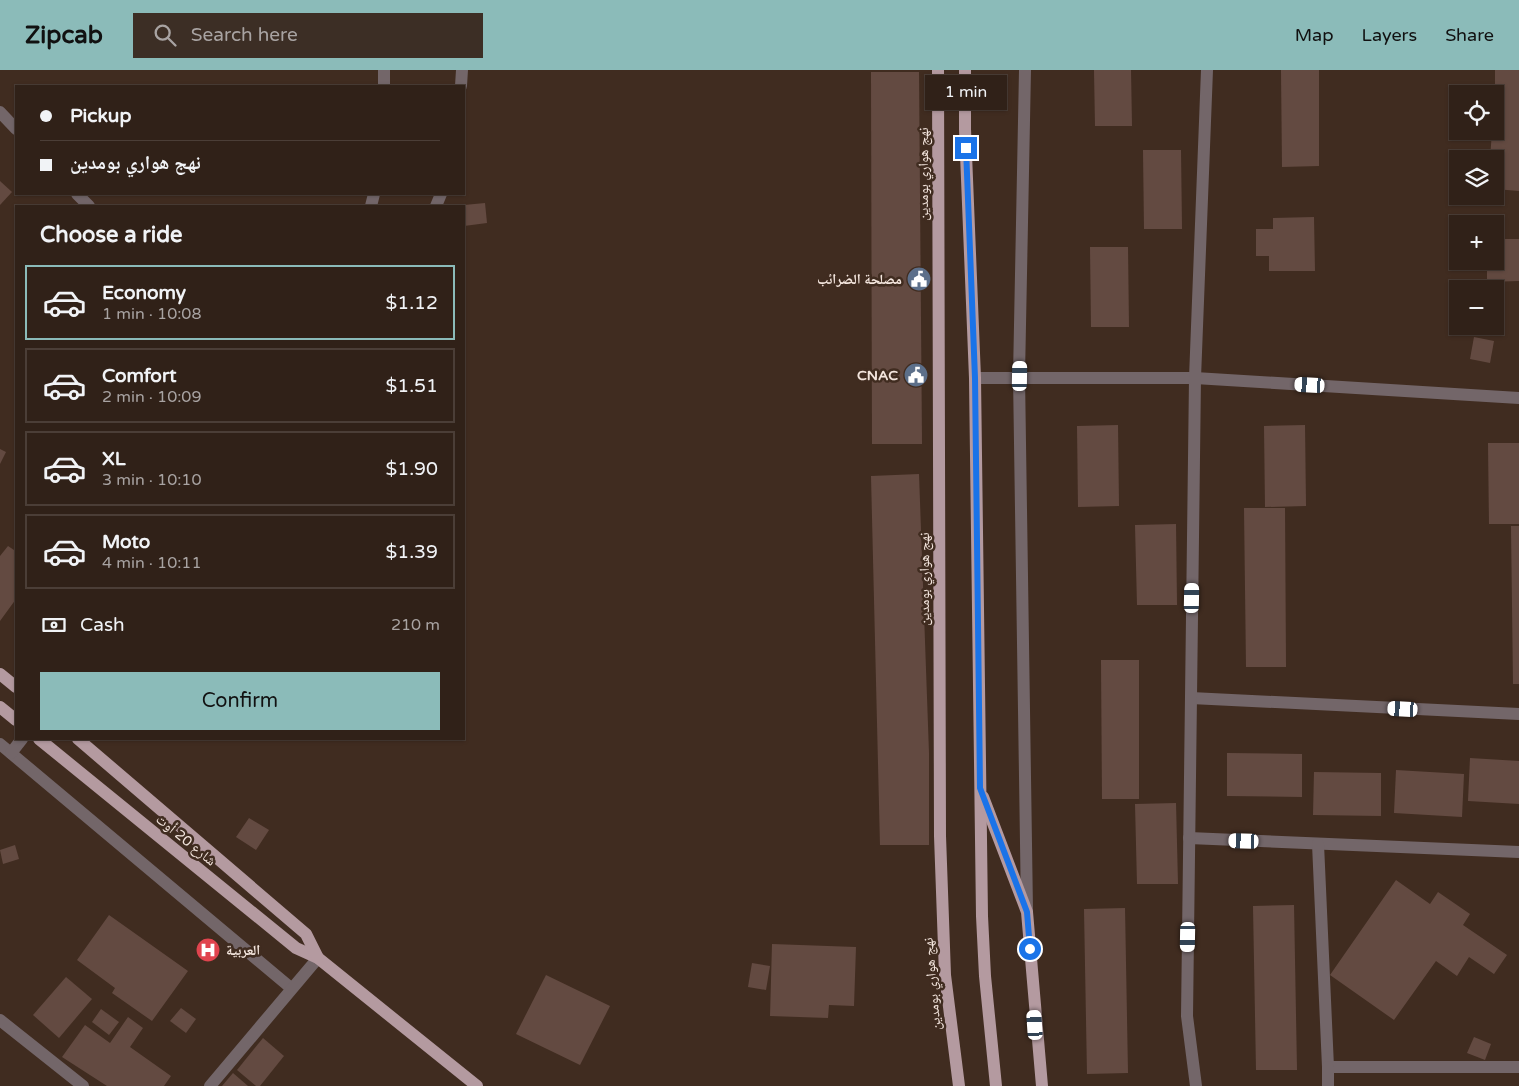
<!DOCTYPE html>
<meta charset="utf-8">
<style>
body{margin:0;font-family:"Varela Round","Noto Naskh Arabic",sans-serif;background:#3c2e25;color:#f1f3f6;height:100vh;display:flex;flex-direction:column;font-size:19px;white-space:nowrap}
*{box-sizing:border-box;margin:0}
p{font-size:16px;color:#a8a3a2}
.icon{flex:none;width:28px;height:28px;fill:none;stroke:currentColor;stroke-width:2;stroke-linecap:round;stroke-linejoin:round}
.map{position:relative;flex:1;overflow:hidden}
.drawer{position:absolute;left:15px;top:135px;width:450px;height:535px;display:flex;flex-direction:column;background:#302118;border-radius:0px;box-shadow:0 1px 4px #0004,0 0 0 1px #4b3e37}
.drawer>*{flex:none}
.guide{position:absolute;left:15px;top:15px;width:450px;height:110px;border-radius:0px;box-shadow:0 1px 4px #0004,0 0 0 1px #4b3e37;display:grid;align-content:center;height:110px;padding:0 25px;background:#302118}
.buttons{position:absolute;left:1449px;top:15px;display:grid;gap:10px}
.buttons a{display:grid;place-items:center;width:55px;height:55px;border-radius:0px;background:#302118;box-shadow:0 1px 4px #0004,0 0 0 1px #4b3e37;font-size:25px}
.end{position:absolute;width:22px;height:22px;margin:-11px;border:6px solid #1a73e8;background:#fff;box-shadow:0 0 0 2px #fff}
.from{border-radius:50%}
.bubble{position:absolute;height:35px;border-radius:0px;background:#302118;box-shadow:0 1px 4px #0004,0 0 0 1px #4b3e37;font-size:16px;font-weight:600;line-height:35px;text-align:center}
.car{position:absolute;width:15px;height:30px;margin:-15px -8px;border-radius:6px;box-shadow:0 0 4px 1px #0007;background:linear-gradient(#fff 24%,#345 0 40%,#fff 0 76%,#345 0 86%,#fff 0)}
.guide b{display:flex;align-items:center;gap:18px;height:48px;font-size:19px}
.guide b+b{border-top:1px solid #4b3e37}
.guide i{width:12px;height:12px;background:#f1f3f6}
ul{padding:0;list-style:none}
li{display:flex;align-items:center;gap:15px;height:75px;margin:0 10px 8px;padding:0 15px;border:2px solid #4b3e37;border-radius:0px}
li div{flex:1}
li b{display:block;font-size:19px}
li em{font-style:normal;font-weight:600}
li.on{border-color:#8bbbb9}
li>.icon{width:45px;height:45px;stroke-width:1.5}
h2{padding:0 25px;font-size:22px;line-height:60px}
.pay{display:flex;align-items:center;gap:12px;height:55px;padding:0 25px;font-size:19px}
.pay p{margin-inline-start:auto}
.cta{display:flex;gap:10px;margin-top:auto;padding:10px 25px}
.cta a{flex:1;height:58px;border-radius:0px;background:#8bbbb9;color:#111;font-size:20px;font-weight:600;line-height:58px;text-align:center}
header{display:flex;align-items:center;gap:30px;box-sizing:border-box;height:70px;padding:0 25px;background:#8bbbb9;color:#111}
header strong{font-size:24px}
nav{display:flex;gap:28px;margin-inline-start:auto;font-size:18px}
.search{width:350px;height:45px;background:#3c2e25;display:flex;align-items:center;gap:12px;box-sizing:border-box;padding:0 18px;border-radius:0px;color:#a8a3a2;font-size:19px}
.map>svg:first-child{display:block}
.building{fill:#634a41}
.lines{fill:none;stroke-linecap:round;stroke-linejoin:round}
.minor{stroke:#736669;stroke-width:12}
.tertiary{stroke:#736669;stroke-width:12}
.primary{stroke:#b49aa0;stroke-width:12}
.route{stroke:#1a73e8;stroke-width:6}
.labels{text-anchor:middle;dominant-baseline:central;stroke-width:5;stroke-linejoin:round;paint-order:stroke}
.street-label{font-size:14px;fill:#f3e5dd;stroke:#402c20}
.poi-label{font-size:14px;font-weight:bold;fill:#f3e5dd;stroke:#402c20;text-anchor:end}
</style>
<header>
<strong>Zipcab</strong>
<div class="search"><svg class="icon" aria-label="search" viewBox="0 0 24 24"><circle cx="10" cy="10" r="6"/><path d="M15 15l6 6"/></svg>Search here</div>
<nav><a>Map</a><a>Layers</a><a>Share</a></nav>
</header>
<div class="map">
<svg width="1519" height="1016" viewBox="0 0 1519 1016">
<rect width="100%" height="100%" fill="#402c20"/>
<g class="building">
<polygon points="1094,0 1131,0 1132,56 1095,56"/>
<polygon points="1281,0 1319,0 1319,96 1282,97"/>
<polygon points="1495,0 1519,0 1519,121 1495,119 1495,89 1490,89 1492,61 1495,61"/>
<polygon points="871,2 919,2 922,374 872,374"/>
<polygon points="1143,80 1181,80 1182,159 1144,159"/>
<polygon points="0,111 12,122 0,135"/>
<polygon points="485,133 487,153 464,156 464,135"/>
<polygon points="1314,147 1315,201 1269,201 1269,186 1256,186 1256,159 1273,159 1273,148"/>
<polygon points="1495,169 1519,169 1519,211 1487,212 1487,191 1495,191"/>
<polygon points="1090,177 1128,177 1129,257 1091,257"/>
<polygon points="1474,267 1494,271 1490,293 1470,289"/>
<polygon points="1118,355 1119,436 1078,437 1077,356"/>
<polygon points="1305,355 1306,436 1265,437 1264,356"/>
<polygon points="1488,373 1519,373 1519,454 1489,454"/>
<polygon points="0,379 6,382 0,394"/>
<polygon points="919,404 929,683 929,775 880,775 871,406"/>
<polygon points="1244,438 1285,438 1286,597 1246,597"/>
<polygon points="1176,454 1177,535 1137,535 1135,455"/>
<polygon points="1511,456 1519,456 1519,614 1513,614"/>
<polygon points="8,476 14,480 16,477 16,529 0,551 0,486"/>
<polygon points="1101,590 1139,590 1139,729 1102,729"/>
<polygon points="1227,683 1302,684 1302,727 1227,726"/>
<polygon points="1470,688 1519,691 1519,734 1468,731"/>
<polygon points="1396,700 1464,704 1462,747 1394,743"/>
<polygon points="1314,702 1381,703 1381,746 1313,745"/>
<polygon points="1176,733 1178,814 1137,814 1135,734"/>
<polygon points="249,748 269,760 256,780 236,767"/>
<polygon points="15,775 19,789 3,794 0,780"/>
<polygon points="1396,810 1430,834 1438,822 1470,844 1463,855 1507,885 1494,904 1469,887 1457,906 1436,891 1394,950 1330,905"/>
<polygon points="1294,835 1297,1000 1256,1000 1253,836"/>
<polygon points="1125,838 1128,1003 1087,1004 1084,839"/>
<polygon points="109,845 188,901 152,951 112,923 115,918 77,890"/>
<polygon points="772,874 856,877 854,936 829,935 828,948 770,946"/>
<polygon points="752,893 770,896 766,920 748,917"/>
<polygon points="546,905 610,936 580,995 516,964"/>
<polygon points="66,907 92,929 59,968 33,945"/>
<polygon points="181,938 196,949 186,963 170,951"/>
<polygon points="101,939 119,952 109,965 92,952"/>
<polygon points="128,947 143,958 130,977 171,1006 164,1016 107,1016 62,987 85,955 110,973"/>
<polygon points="1474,967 1491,974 1485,990 1467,983"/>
<polygon points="263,968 284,986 260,1016 256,1016 237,1000"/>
<polygon points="233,1003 248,1016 222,1016"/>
</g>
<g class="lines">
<g class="minor">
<polyline points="1025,0 1019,306 1027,840"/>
<polyline points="461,16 462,0"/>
<polyline points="0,42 16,59"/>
<polyline points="77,124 89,136"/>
<polyline points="436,136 441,124"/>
<polyline points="975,308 1195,308 1519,328"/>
<polyline points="1191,628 1519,644"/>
<polyline points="0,674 291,918"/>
<polyline points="11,683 22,669"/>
<polyline points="1189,768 1519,782"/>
<polyline points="1318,774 1328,997 1519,997"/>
<polyline points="0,950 83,1016"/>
<polyline points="1328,997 1328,1016"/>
<polyline points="1196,1016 1187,946 1195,308 1207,0"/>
</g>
<g class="tertiary">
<polyline points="384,0 384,16"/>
<polyline points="371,136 374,124"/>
<polyline points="210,1016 318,888"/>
</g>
<g class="primary">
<polyline points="938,0 940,766 945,905 959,1016"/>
<polyline points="965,0 965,59 975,308 982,846 985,906 996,1016"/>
<polyline points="0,604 16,617"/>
<polyline points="0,637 16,650"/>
<polyline points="39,669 296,878 318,888 477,1016"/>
<polyline points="78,669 306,864 318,888"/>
<polyline points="983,727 1027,842 1042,1016"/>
</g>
</g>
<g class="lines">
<polyline class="route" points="966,78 975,308 980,718 1027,842 1030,879"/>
</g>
<defs>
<symbol id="civic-disc" viewBox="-11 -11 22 22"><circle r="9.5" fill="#5c6f8a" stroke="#402c20"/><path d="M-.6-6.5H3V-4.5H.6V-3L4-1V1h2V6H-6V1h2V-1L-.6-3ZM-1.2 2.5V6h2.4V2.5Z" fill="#fff"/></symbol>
<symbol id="hospital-disc" viewBox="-11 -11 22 22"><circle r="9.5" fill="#e0444e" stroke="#402c20"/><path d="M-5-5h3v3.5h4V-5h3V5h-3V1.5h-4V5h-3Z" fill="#fff"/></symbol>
</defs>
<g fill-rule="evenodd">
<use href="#civic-disc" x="905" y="195" width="28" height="28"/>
<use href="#civic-disc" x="902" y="291" width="28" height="28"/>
<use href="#hospital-disc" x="194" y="866" width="28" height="28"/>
</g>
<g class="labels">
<g class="street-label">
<text transform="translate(923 104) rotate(-90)">نهج هواري بومدين</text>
<text transform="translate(924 509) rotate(-90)">نهج هواري بومدين</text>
<text transform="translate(186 770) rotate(39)">شارع 20 أوت</text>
<text transform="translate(932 914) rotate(-95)">نهج هواري بومدين</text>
</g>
<g class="poi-label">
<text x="902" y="209">مصلحة الضرائب</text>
<text x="898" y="305">CNAC</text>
<text x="226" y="880" text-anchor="start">العربية</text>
</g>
</g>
</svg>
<div class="buttons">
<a><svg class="icon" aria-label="locate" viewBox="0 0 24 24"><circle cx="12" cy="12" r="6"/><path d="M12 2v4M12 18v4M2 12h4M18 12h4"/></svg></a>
<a><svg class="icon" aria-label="layers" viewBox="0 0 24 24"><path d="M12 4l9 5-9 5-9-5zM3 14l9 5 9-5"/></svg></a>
<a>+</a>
<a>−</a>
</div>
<i class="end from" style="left:1030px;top:879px"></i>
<i class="end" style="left:966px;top:78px"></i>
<div class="bubble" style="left:925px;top:5px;width:82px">1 min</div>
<i class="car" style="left:1020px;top:306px;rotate:1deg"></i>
<i class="car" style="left:1310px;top:315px;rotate:273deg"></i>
<i class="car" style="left:1192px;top:528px;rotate:1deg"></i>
<i class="car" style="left:1403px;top:639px;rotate:273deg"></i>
<i class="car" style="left:1244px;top:771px;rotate:272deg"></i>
<i class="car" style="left:1188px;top:867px;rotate:181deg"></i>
<i class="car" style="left:1035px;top:955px;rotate:356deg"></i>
<div class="guide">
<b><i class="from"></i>Pickup</b>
<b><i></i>نهج هواري بومدين</b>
</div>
<section class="drawer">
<h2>Choose a ride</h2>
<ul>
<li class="on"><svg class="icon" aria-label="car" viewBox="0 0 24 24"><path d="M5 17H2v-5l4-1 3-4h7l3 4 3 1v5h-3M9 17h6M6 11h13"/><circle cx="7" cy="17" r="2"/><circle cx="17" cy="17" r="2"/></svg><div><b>Economy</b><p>1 min · 10:08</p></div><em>$1.12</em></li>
<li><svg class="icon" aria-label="car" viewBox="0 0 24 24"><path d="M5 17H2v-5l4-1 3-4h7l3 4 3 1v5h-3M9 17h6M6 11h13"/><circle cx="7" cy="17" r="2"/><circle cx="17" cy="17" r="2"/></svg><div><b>Comfort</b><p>2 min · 10:09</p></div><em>$1.51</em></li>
<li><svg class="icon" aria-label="car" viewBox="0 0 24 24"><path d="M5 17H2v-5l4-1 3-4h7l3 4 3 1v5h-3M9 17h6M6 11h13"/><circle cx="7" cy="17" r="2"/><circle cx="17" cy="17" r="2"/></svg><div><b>XL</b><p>3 min · 10:10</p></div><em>$1.90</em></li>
<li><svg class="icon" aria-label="car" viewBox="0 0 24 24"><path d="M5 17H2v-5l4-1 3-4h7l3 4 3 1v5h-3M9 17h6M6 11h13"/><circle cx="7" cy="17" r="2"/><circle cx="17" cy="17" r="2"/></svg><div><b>Moto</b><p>4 min · 10:11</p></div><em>$1.39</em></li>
</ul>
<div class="pay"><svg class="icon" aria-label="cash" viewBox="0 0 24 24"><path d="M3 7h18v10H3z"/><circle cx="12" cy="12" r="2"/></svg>Cash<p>210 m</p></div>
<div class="cta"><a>Confirm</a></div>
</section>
</div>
